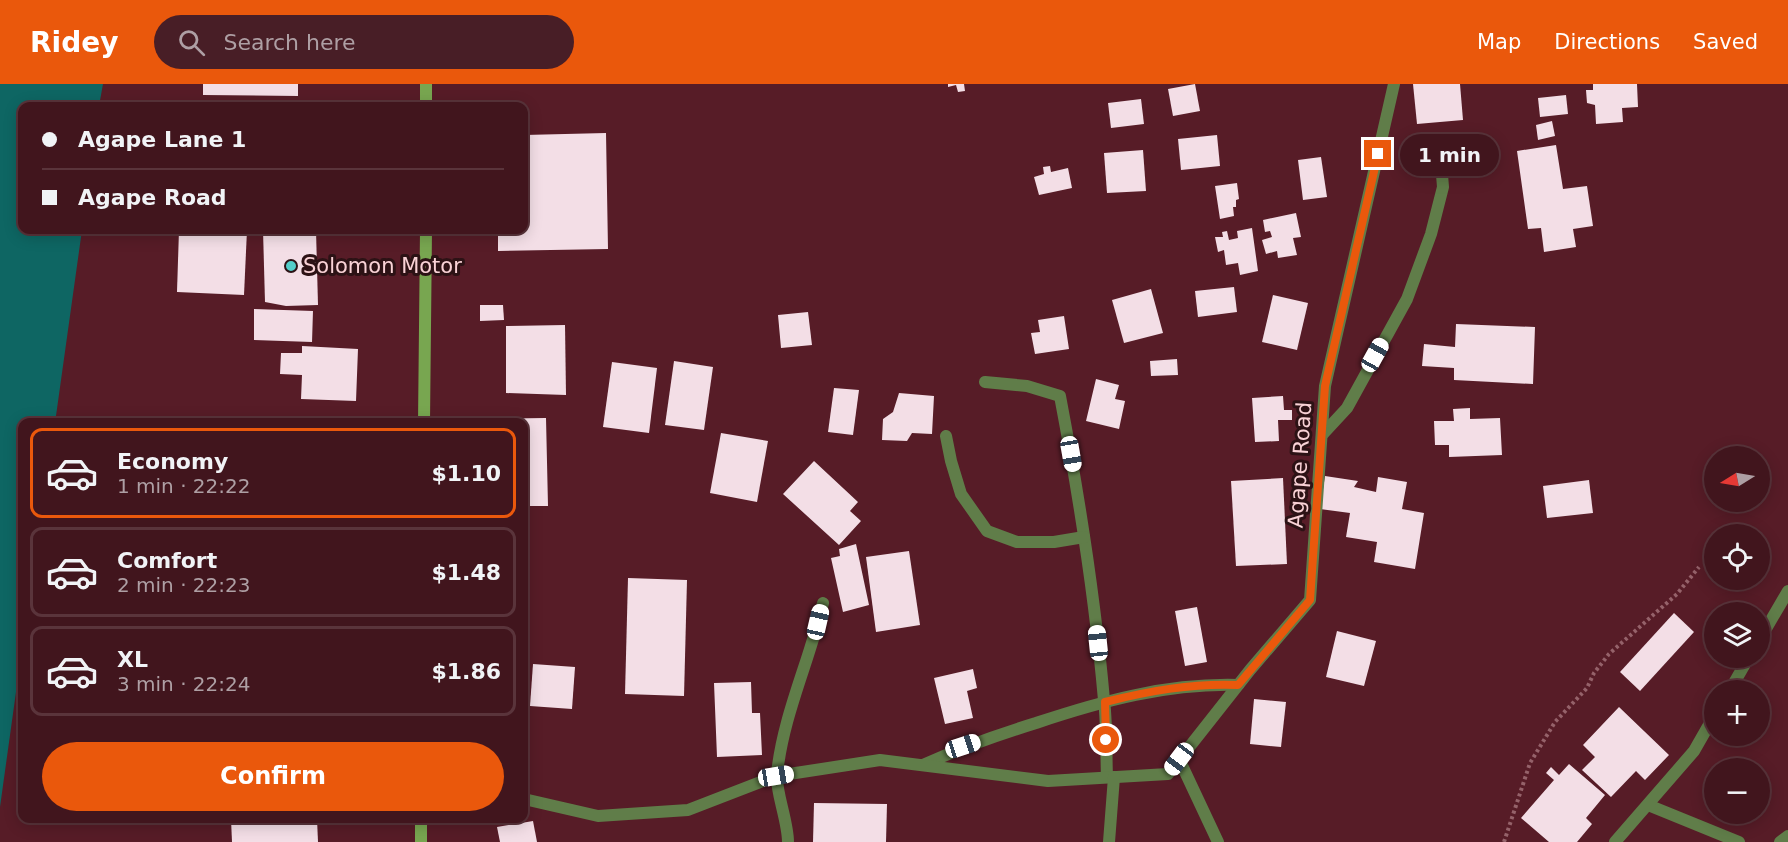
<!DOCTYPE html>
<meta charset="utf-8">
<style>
body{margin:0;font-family:"DejaVu Sans",sans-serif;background:#481e26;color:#f1f3f6;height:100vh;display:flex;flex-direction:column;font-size:22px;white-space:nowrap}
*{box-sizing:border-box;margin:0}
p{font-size:20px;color:#ae9fa4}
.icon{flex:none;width:33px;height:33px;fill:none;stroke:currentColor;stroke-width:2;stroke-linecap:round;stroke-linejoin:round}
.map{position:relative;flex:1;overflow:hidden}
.details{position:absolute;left:18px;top:334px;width:510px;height:405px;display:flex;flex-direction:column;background:#41151d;border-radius:12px;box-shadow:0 3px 15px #0003,0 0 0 2px #5a343b}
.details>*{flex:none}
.hud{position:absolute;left:18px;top:18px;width:510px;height:132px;border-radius:12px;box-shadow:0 3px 15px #0003,0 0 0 2px #5a343b;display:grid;align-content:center;height:132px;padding:0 24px;background:#41151d}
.needle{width:39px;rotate:259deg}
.controls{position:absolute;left:1704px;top:362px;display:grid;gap:12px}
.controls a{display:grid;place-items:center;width:66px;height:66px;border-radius:50%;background:#41151d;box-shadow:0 3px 15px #0003,0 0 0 2px #5a343b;font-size:30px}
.end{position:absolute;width:27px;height:27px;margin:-14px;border:8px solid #ea580c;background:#fff;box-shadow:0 0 0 3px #fff}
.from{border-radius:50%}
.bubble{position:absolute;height:42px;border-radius:21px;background:#41151d;box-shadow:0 3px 15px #0003,0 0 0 2px #5a343b;font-size:20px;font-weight:700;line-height:42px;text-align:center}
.car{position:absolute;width:18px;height:36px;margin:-18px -9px;border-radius:8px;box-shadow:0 0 4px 2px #0007;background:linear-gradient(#fff 24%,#345 0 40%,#fff 0 76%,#345 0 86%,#fff 0)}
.hud b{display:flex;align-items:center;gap:21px;height:57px;font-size:22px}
.hud b+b{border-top:2px solid #5a343b}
.hud i{width:15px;height:15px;background:#f1f3f6}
ul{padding:10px 0 0;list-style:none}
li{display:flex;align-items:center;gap:18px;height:90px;margin:0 12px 9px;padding:0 12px;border:3px solid #5a343b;border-radius:12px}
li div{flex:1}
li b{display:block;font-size:22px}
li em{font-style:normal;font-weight:700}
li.current{border-color:#ea580c}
li>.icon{width:54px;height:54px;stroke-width:1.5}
.action{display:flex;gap:12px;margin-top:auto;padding:12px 24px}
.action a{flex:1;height:69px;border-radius:36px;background:#ea580c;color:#fff;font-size:24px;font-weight:700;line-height:69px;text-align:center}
header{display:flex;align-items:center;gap:36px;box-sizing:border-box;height:84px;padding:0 30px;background:#ea580c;color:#fff}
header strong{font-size:28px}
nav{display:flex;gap:33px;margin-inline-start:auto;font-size:21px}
.search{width:420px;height:54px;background:#481e26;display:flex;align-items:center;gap:15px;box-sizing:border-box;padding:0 21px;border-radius:33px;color:#ae9fa4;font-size:22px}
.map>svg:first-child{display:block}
.water{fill:#0e6663}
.building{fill:#f3dee6}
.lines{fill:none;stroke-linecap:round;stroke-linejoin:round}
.path{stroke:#95626a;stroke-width:4;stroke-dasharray:3 3;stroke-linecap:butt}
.minor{stroke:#607d49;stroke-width:12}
.secondary{stroke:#78a650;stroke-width:12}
.route{stroke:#ea580c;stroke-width:8}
.poi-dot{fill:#53cdc9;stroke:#2c1215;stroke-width:2}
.labels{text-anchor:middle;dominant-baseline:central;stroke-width:6;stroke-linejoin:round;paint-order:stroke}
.poi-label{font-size:21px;fill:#f9d2d6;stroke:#2c1215;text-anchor:start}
.street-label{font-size:21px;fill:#f9d2d6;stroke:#2c1215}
</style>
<header>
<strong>Ridey</strong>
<div class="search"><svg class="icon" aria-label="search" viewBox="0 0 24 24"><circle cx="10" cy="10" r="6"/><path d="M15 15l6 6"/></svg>Search here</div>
<nav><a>Map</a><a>Directions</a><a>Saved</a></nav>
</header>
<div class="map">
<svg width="1788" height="758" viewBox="0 0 1788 758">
<rect width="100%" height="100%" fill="#571c27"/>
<polygon class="water" points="0,0 103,0 99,22 22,22 22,146 82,146 55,339 22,339 22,565 0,723"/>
<g class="building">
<polygon points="203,0 298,0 298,12 203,11"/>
<polygon points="948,0 964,0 965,7 958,8 956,1 948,3"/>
<polygon points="1195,0 1200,27 1173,32 1168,5"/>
<polygon points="1413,0 1460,0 1463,36 1417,40"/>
<polygon points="1593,0 1637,0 1638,23 1622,24 1623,38 1596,40 1595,21 1587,19 1586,6 1593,6"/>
<polygon points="1566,11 1568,30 1540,33 1538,14"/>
<polygon points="1141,15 1144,40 1111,44 1108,19"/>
<polygon points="1552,37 1555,52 1538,56 1536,41"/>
<polygon points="606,49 608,165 498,167 498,146 524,146 524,51"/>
<polygon points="1217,51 1220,82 1181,86 1178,55"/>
<polygon points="1556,61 1563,105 1587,102 1593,142 1573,145 1576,163 1544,168 1541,144 1528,145 1517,67"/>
<polygon points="1143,66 1146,107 1107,109 1104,69"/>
<polygon points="1321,73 1327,113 1303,116 1298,76"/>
<polygon points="1050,82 1051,88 1068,84 1072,104 1039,111 1034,93 1044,90 1043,83"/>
<polygon points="1237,99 1239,115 1236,116 1236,123 1233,123 1234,132 1220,135 1215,102"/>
<polygon points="1296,129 1301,153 1293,154 1297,171 1278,174 1277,167 1266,170 1262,156 1272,153 1270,147 1265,148 1263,136"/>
<polygon points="1252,144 1258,187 1240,191 1238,179 1226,181 1224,166 1218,168 1215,153 1223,153 1222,148 1227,147 1229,156 1238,154 1237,147"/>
<polygon points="179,146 247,146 244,211 177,208"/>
<polygon points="263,146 316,146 318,221 286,222 265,218"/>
<polygon points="1234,203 1237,228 1198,233 1195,207"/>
<polygon points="1151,205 1163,249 1124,259 1112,216"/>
<polygon points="1273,211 1308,219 1297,266 1262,258"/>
<polygon points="480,221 503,221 504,236 480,237"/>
<polygon points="254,225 313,227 312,258 254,256"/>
<polygon points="808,228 812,261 781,264 778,231"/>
<polygon points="1064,232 1069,265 1035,270 1031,249 1040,248 1038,236"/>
<polygon points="1456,240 1535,243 1533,300 1454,296 1454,284 1422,282 1424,260 1455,263"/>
<polygon points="565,241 566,311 506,309 506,242"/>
<polygon points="302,262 358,265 356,317 301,315 302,291 280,290 281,269 302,269"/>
<polygon points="1177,275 1178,291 1151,292 1150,277"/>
<polygon points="674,277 713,283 704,346 665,341"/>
<polygon points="612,278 657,284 649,349 603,343"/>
<polygon points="1096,295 1119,301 1115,315 1125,317 1119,345 1086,337"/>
<polygon points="834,304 859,306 853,351 828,348"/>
<polygon points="899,309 934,312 932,350 912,349 907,357 882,356 883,335 893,328"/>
<polygon points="1283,312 1284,326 1292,326 1292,336 1278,336 1279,357 1255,358 1252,314"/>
<polygon points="1470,324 1470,335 1500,334 1502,371 1449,373 1449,361 1435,361 1434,337 1454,337 1453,325"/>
<polygon points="546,334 548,422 524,422 524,339 483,339 483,335"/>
<polygon points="721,349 768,357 757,418 710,409"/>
<polygon points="814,377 858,418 850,427 861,437 839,461 783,410"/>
<polygon points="1325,392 1358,397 1354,403 1376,408 1378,393 1407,398 1402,425 1424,429 1415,485 1374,478 1377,458 1346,453 1350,429 1320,425"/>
<polygon points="1283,394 1287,480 1236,482 1231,397"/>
<polygon points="1589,396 1593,429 1547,434 1543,402"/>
<polygon points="856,460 869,521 843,528 831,474 840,472 839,465"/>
<polygon points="909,467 920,541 876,548 866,473"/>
<polygon points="628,494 687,496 684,612 625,610"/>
<polygon points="1197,523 1207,578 1185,582 1175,527"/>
<polygon points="1674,529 1694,548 1640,607 1620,588"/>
<polygon points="1337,547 1376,557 1364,602 1326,593"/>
<polygon points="533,580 575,583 572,625 530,622"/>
<polygon points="973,585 977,604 967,607 973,634 945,640 934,594"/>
<polygon points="751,598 752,629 760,629 762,671 717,673 714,599"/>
<polygon points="1254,615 1286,618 1281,663 1250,660"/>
<polygon points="1619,623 1669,671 1645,696 1636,687 1611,713 1582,686 1595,673 1583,661"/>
<polygon points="1569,680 1605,711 1586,734 1592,740 1577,758 1549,758 1521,734 1554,696 1546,689 1551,683 1559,691"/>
<polygon points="814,719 887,720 886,758 813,758"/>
<polygon points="231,735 317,735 318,758 232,758"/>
<polygon points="533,737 537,758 500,758 497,743"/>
</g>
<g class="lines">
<polyline class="path" points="1504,758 1530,679 1555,638 1587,604 1594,589 1609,570 1677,510 1699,483"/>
<g class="minor">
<path d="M985,298L1027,302L1060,312C1079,412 1095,514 1104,616C1107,641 1106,668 1107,693"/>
<polyline points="1322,351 1347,324 1407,215 1431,150 1443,103 1439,54"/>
<polyline points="946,352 951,377 961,410 987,447 1017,458 1054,458 1084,453"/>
<polyline points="1760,555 1788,507"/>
<polyline points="1730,606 1749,573"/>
<polyline points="1179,675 1218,758"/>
<path d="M923,681C960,664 997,651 1036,639C1102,617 1168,599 1238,601"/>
<polyline points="524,715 598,732 688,726 776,692 880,676 1048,697 1168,690 1250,586 1310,516 1325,302 1394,0"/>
<polyline points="1648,721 1739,758"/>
<path d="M788,758C788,737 775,706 777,690C783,631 810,576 823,519"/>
<polyline points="1109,758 1114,693"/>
<polyline points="1615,758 1694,667 1714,632"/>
<polyline points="1780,758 1788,752"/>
</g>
<g class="secondary">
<polyline points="426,0 426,22"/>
<polyline points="424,339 426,146"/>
<polyline points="421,735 421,758"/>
</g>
</g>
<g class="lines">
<path class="route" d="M1106,656L1105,618C1149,607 1192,599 1238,601L1310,516L1325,302L1378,70"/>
</g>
<circle class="poi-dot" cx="291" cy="182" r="6"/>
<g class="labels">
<g class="poi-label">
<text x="303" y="182">Solomon Motor</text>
</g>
<g class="street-label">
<text transform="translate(1300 381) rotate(-86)">Agape Road</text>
</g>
</g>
</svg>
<div class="controls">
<a><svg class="needle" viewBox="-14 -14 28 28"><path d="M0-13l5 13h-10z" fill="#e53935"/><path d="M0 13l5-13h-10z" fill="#ae9fa4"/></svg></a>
<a><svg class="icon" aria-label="locate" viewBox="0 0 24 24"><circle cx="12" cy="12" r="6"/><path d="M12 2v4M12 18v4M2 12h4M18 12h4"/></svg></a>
<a><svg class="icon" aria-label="layers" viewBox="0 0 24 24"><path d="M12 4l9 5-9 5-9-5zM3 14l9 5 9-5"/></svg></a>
<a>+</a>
<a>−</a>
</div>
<i class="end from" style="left:1106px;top:656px"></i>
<i class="end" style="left:1378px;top:70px"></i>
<div class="bubble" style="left:1400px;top:50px;width:99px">1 min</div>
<i class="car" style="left:1375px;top:271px;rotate:29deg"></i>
<i class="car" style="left:1071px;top:370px;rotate:170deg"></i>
<i class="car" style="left:818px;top:538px;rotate:13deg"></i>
<i class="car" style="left:1098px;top:559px;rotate:354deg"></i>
<i class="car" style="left:963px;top:662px;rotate:72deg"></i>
<i class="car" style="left:1179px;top:675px;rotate:217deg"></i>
<i class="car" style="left:776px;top:692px;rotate:81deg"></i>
<div class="hud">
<b><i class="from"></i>Agape Lane 1</b>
<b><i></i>Agape Road</b>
</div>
<section class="details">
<ul>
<li class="current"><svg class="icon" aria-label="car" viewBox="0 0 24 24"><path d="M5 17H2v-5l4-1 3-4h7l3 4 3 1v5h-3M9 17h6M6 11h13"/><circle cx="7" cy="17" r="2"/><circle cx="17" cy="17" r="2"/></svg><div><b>Economy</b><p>1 min · 22:22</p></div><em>$1.10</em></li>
<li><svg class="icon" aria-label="car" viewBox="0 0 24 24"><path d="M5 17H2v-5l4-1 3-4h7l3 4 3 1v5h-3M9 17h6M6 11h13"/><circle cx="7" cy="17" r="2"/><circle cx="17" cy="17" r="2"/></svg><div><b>Comfort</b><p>2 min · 22:23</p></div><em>$1.48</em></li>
<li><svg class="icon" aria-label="car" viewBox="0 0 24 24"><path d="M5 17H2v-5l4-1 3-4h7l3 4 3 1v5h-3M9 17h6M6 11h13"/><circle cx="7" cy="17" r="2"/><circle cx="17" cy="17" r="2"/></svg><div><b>XL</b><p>3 min · 22:24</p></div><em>$1.86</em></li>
</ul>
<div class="action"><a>Confirm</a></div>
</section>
</div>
